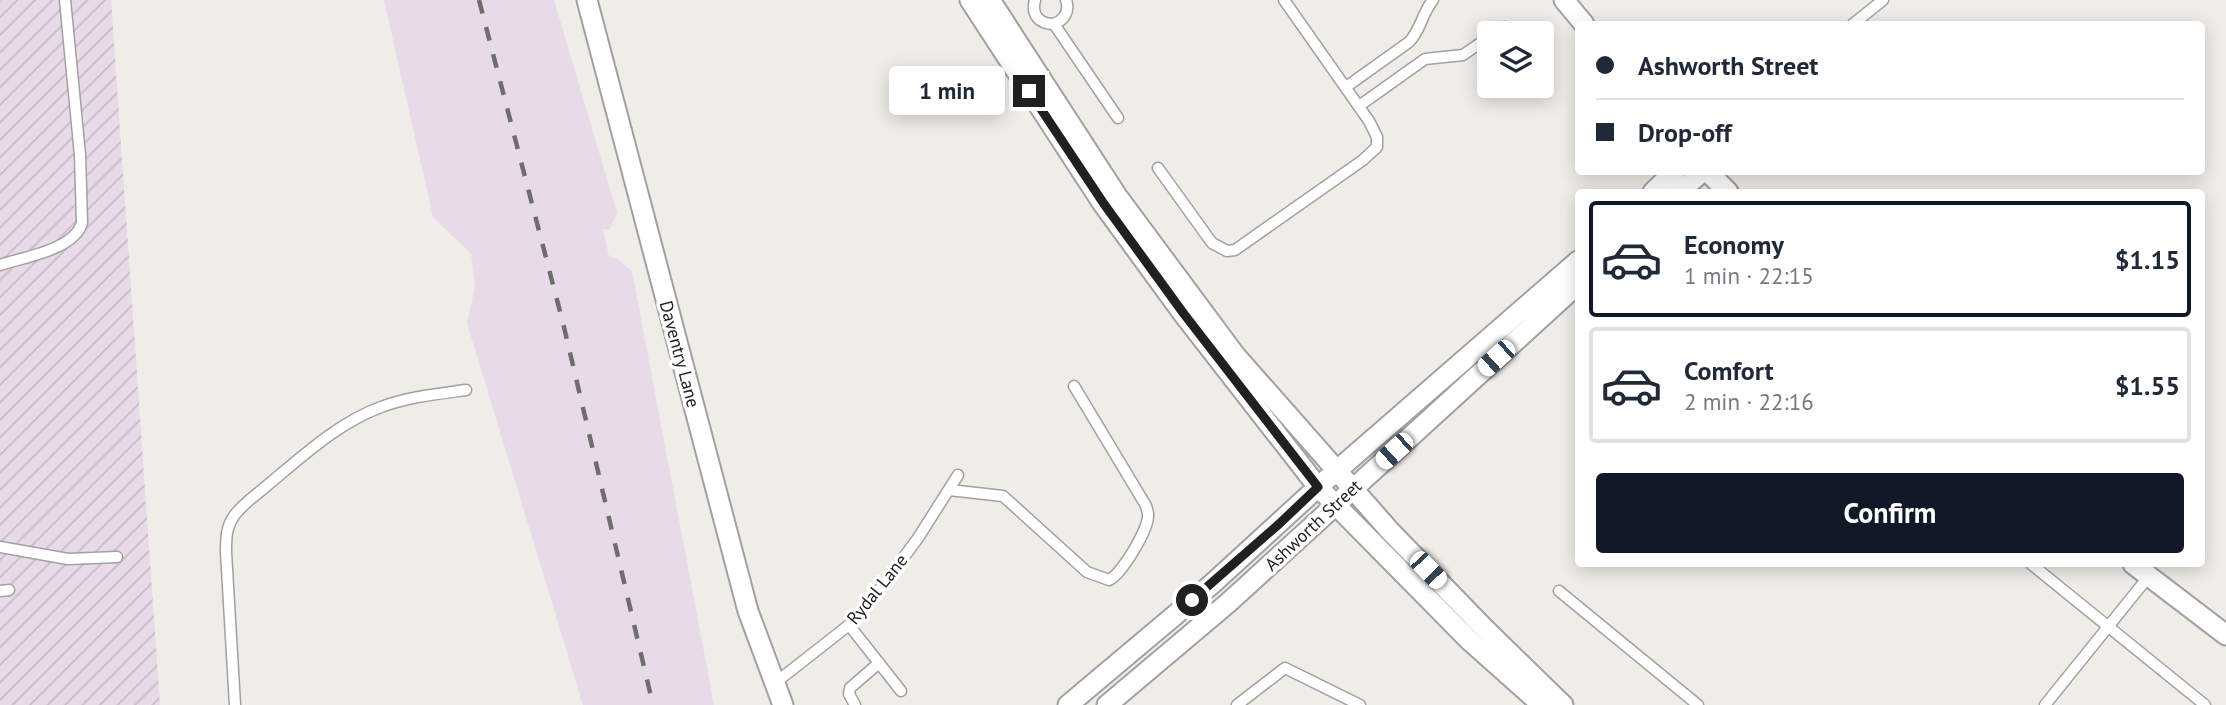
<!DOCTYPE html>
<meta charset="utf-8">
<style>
body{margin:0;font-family:"PT Sans",sans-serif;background:#f2f2f3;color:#1f2937;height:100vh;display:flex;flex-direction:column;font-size:26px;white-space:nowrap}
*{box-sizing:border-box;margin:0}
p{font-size:23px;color:#747a83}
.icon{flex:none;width:38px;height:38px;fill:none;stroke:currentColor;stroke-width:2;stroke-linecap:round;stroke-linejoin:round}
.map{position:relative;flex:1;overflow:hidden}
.side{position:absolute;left:1575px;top:189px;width:630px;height:378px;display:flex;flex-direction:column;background:#fff;border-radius:7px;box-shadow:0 4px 18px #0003}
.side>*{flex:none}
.hud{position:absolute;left:1575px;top:21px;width:630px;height:154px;border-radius:7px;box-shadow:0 4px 18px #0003;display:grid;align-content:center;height:154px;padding:0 21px;background:#fff}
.controls{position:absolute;left:1477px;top:21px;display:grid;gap:14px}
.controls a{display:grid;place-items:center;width:77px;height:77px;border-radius:7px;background:#fff;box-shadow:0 4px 18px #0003;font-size:35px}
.end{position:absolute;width:32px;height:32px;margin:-16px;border:9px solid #202020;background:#fff;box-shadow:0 0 0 4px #fff}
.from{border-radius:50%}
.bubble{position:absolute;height:49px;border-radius:7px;background:#fff;box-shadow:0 4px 18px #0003;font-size:23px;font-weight:600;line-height:49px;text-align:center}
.car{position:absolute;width:21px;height:42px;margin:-21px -10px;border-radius:9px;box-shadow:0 0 5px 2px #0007;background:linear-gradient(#fff 24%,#345 0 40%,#fff 0 76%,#345 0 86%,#fff 0)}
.hud b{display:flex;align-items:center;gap:24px;height:66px;font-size:26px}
.hud b+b{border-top:2px solid #e0e1e3}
.hud i{width:18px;height:18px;background:#1f2937}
ul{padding:12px 0 0;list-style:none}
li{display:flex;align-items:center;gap:21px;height:116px;margin:0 14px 10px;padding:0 7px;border:4px solid #e0e1e3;border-radius:7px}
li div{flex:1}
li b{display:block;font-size:26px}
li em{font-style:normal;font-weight:600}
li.on{border-color:#111827}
li>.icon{width:63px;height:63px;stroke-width:1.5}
.button{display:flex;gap:14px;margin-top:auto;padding:14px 21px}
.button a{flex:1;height:80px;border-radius:7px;background:#111827;color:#fff;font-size:28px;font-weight:600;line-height:80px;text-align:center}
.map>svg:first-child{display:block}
.industrial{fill:url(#industrial-furrows)}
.railway{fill:#e8dae8}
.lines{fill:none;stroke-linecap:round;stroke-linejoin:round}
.service-casing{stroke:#a1a1a1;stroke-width:13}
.minor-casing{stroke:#a1a1a1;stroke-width:23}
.service{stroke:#fff;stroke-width:10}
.minor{stroke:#fff;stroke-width:19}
.rail{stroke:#6e6e6e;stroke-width:4.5;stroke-dasharray:14 14;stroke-linecap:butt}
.route{stroke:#202020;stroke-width:9}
.labels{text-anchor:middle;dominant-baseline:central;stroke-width:7;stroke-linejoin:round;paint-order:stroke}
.street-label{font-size:18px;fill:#202020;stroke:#fff}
</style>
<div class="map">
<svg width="2226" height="705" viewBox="0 0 2226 705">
<defs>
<pattern id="industrial-furrows" width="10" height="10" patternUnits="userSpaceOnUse" patternTransform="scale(1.75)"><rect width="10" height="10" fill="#e8dae8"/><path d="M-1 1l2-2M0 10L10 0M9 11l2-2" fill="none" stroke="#c7bbc7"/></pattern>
</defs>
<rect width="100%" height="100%" fill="#f0ece8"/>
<polygon class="industrial" points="0,0 111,0 160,705 0,705"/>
<polygon class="railway" points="384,0 554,0 617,213 610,229 603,229 609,257 616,258 632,271 714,705 583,705 467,323 475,287 471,254 433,217"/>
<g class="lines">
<defs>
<g id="service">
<path d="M1035,0C1031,15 1039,24 1054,24C1064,20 1070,12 1066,0"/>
<polyline points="1054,24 1118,118"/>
<polyline points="1853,24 1883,0"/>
<polyline points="1495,33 1505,27"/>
<path d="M1346,87L1409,42C1421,30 1422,13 1433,0"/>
<polyline points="1359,106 1425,59 1463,55 1489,37"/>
<polyline points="1158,168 1212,243 1227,251 1235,250 1363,160 1377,147 1377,137 1369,121 1284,0"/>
<path d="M0,265C24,257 74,250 82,223L80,155L65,0"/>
<path d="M949,490L1003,496L1087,572L1109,580C1121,575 1149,529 1148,515C1148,512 1146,506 1145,504L1074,386"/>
<polyline points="0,547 68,559 117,557"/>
<polyline points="2031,564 2205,705"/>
<polyline points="0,591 9,590"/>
<polyline points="1559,591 1698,705"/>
<polyline points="849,625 901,691"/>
<polyline points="775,683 849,625 884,584 918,538 958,475"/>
<path d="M235,705L226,552C226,539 226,527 234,516C243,503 258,494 270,483C304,455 338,423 381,407C408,397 437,394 466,390"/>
<polyline points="855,705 849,694 850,688 879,663"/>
<polyline points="1237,705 1285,668 1360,705"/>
<polyline points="2045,705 2149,576"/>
</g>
<g id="minor">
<polyline points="587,0 748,611 783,705"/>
<polyline points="970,0 1103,204 1184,315 1318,487 1470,641 1542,705"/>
<polyline points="990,0 1117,196 1235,355 1390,531 1485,629 1563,705"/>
<polyline points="1564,0 1584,24"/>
<polyline points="1708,172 1728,192"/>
<polyline points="1653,192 1674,172"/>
<polyline points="1679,192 1702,172"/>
<polyline points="2133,564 2226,635"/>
<polyline points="1068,705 1212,584 1318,487 1578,261"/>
<polyline points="1107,705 1228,603 1578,284"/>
</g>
</defs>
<use href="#service" class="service-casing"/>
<use href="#minor" class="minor-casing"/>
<use href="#service" class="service"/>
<use href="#minor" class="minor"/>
<polyline class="rail" points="479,0 563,323 653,705"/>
</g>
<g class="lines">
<polyline class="route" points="1029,91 1104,204 1184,314 1318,487 1279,524 1192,600"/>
</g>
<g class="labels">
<g class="street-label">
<text transform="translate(680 354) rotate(75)">Daventry Lane</text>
<text transform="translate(1313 525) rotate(-43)">Ashworth Street</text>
<text transform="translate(877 589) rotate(-51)">Rydal Lane</text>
</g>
</g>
</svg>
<div class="controls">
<a><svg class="icon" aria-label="layers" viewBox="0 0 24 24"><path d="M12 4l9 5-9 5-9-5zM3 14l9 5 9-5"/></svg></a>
</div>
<i class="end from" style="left:1192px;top:600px"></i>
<i class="end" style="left:1029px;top:91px"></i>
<div class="bubble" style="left:889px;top:66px;width:116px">1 min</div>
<i class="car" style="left:1496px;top:358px;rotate:228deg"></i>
<i class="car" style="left:1394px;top:451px;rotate:228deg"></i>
<i class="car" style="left:1428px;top:570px;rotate:136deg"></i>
<div class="hud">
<b><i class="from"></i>Ashworth Street</b>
<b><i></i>Drop-off</b>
</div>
<section class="side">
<ul>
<li class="on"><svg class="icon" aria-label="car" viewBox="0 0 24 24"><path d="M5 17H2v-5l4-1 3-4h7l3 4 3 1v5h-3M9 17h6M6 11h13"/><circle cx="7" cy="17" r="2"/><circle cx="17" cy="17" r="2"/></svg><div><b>Economy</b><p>1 min · 22:15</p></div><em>$1.15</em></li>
<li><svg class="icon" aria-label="car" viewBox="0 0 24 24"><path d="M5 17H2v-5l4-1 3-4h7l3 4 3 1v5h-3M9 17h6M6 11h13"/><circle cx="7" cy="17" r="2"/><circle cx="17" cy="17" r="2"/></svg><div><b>Comfort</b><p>2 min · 22:16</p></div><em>$1.55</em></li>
</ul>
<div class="button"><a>Confirm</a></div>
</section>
</div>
